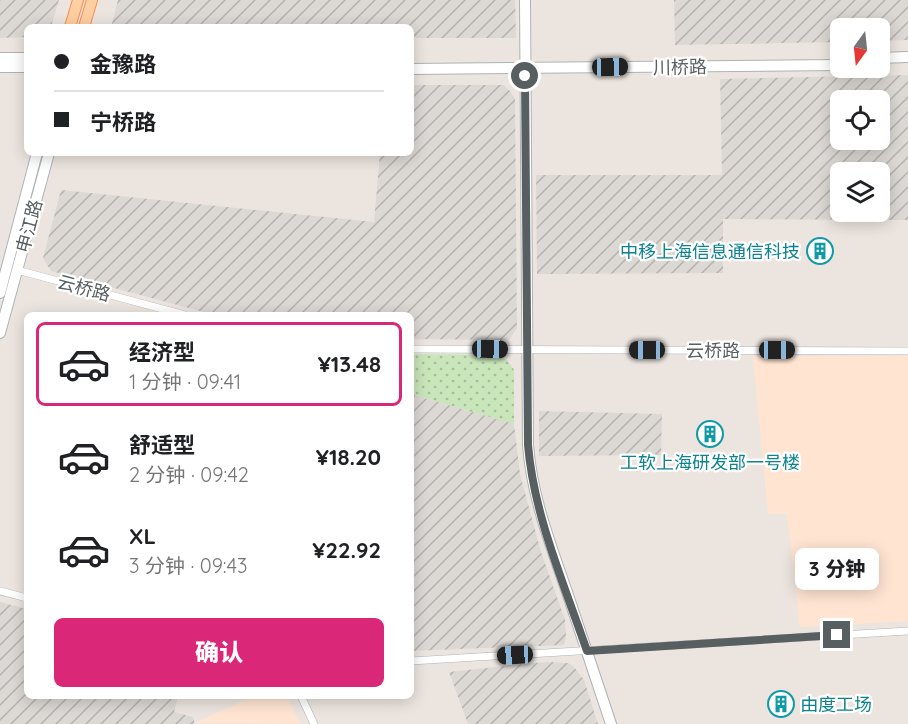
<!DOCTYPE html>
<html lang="zh">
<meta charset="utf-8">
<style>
body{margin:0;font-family:Quicksand,"Noto Sans SC",sans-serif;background:#f2f2f2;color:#202124;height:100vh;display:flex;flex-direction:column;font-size:22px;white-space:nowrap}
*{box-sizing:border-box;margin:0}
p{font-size:20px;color:#757577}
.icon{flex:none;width:33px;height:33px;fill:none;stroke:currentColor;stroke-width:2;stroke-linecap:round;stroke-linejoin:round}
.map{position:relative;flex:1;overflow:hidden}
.side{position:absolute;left:24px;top:312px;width:390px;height:387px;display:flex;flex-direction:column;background:#fff;border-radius:9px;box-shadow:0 3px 15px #0003}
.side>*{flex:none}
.hud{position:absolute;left:24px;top:24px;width:390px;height:132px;border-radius:9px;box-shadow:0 3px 15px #0003;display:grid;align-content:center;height:132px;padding:0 30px;background:#fff}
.needle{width:39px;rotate:195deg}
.buttons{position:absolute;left:830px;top:18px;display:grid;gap:12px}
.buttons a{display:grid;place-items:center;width:60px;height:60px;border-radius:9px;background:#fff;box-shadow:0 3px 15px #0003;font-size:30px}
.end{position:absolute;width:27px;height:27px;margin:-14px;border:8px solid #585f61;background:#fff;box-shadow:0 0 0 3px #fff}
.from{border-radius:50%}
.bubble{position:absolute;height:42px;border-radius:9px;background:#fff;box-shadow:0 3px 15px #0003;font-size:20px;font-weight:800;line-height:42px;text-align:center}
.car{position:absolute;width:18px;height:36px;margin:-18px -9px;border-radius:8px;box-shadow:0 0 4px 2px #0007;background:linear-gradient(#222 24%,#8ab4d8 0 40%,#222 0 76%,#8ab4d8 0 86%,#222 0)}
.hud b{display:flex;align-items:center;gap:21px;height:57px;font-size:22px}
.hud b+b{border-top:2px solid #e0e0e0}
.hud i{width:15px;height:15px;background:#202124}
ul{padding:10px 0 0;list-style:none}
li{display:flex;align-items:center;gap:18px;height:84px;margin:0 12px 9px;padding:0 18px;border:3px solid transparent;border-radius:9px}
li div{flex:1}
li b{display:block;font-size:22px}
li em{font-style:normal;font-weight:800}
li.selected{border-color:#db2777}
li>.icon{width:54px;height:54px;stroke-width:1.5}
.cta{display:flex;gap:12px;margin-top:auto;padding:12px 30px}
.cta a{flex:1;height:69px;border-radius:9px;background:#db2777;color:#fff;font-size:24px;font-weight:800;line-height:69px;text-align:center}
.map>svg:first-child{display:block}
.commercial{fill:#ffe4d2}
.industrial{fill:url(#industrial-furrows);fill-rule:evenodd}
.grass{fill:url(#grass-dots)}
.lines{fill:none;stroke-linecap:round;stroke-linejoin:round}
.street-casing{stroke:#adb4b6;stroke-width:8}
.secondary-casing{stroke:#acb4b6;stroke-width:12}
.primary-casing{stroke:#f68c4f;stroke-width:12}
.street{stroke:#fff;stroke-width:7}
.secondary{stroke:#fff;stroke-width:10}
.primary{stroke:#ffcfa2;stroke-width:10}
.route{stroke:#585f61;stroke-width:8}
.labels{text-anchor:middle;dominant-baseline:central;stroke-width:4.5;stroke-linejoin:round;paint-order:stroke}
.street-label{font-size:18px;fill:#585f61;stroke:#fff}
.culture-label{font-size:18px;fill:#0d838f;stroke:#fff;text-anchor:end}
</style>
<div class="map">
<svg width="908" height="724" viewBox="0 0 908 724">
<defs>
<pattern id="industrial-furrows" width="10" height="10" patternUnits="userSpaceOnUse" patternTransform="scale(1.5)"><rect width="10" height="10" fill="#dcd8d4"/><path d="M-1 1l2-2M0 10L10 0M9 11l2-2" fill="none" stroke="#b5b2af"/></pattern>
<pattern id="grass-dots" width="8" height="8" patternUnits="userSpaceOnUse" patternTransform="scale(1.5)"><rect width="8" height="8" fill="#c9e5ba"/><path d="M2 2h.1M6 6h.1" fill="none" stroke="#a6bd9b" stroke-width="1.8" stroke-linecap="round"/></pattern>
</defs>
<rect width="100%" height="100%" fill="#ece5df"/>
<g class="commercial">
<polygon points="753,356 908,356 908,621 800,627 787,514 768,514"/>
<polygon points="253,696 287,696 300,724 195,723"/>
</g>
<g class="industrial">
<polygon points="0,0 59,0 51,27 27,27 27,37 0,38"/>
<polygon points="118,0 515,0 516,38 411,38 411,27 111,27"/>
<polygon points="674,0 908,0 908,40 879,41 879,28 840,28 840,42 675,45"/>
<path d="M908,75V220L723,219V273L537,274L536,175H722L720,79ZM840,100H879V140H840ZM840,172H879V212H840Z"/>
<polygon points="411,85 504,85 510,91 515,99 517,328 509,340 411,339 411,315 215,315 51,271 43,258 61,190 374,222 380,153 411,153"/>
<polygon points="411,394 514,424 520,474 541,552 565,620 566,636 564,645 411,651"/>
<polygon points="539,411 662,414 661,455 539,456"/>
<polygon points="0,602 27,609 27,696 178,696 174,712 193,717 195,724 0,724"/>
<polygon points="550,662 568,663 574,667 584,680 598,724 468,724 449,672 534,663"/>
</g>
<polygon class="grass" points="411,354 496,355 507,360 514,370 514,424 411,394"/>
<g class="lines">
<defs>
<g id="street">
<polyline points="17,270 185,315"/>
<polyline points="411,349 908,351"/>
<polyline points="0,591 27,598"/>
<polyline points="411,661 908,631"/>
<polyline points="301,696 314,724"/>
</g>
<g id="secondary">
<path d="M525,0L528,445C532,497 550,543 567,592C582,636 596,680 611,724"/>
<polyline points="0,58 27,58"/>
<polyline points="879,58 908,57"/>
<polyline points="0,67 27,67"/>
<polyline points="411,69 840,65"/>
<polyline points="0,293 37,153"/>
<polyline points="0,333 49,153"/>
</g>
<g id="primary">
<polyline points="70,27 78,0"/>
<polyline points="84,27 92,0"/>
</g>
</defs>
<use href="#street" class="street-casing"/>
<use href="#secondary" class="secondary-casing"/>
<use href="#primary" class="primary-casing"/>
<use href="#street" class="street"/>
<use href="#secondary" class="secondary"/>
<use href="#primary" class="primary"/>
</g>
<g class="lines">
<path class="route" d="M525,76L528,445C534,516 564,584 587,651L837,635"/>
</g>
<defs>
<symbol id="building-ring" viewBox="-11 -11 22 22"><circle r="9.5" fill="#fff" stroke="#0f9aa8" stroke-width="1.5"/><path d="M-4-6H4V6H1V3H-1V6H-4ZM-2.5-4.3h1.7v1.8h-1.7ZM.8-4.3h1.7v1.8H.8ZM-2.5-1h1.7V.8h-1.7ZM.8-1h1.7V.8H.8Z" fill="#0f9aa8"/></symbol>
</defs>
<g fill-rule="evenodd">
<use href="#building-ring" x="805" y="236" width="30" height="30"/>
<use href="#building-ring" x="695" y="419" width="30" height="30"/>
<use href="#building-ring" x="766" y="689" width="30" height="30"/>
</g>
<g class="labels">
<g class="street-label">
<text transform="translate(680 67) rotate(-1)">川桥路</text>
<text transform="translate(29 226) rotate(-75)">申江路</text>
<text transform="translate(84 288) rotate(15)">云桥路</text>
<text x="713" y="350">云桥路</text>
</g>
<g class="culture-label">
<text x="800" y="251">中移上海信息通信科技</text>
<text x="710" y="462" text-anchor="middle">工软上海研发部一号楼</text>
<text x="800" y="704" text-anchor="start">由度工场</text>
</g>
</g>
</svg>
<div class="buttons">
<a><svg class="needle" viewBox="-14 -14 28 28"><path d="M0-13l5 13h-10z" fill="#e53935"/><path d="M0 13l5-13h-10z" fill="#757577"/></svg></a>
<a><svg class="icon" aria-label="locate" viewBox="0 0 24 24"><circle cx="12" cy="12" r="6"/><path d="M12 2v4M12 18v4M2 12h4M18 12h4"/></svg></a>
<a><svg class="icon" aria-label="layers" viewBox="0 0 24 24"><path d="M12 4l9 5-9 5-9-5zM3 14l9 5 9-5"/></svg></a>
</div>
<i class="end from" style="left:525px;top:76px"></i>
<i class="end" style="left:837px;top:635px"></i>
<div class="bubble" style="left:795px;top:548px;width:84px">3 分钟</div>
<i class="car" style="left:610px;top:67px;rotate:89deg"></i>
<i class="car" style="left:490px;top:349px;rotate:91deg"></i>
<i class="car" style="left:647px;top:350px;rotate:270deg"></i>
<i class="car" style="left:777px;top:350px;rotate:90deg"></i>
<i class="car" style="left:515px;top:655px;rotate:267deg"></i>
<div class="hud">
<b><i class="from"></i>金豫路</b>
<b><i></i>宁桥路</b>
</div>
<section class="side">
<ul>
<li class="selected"><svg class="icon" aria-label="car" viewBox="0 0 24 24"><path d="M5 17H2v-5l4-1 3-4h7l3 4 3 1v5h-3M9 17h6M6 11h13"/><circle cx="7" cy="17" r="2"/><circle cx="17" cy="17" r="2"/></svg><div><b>经济型</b><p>1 分钟 · 09:41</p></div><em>¥13.48</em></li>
<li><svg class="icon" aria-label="car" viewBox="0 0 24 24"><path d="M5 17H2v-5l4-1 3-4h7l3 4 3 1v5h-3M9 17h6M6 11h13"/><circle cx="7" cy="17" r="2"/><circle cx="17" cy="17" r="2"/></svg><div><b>舒适型</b><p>2 分钟 · 09:42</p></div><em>¥18.20</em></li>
<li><svg class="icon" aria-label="car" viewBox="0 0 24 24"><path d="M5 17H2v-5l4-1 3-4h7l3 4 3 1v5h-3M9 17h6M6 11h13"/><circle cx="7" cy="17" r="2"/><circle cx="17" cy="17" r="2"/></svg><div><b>XL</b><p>3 分钟 · 09:43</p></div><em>¥22.92</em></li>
</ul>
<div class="cta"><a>确认</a></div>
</section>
</div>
